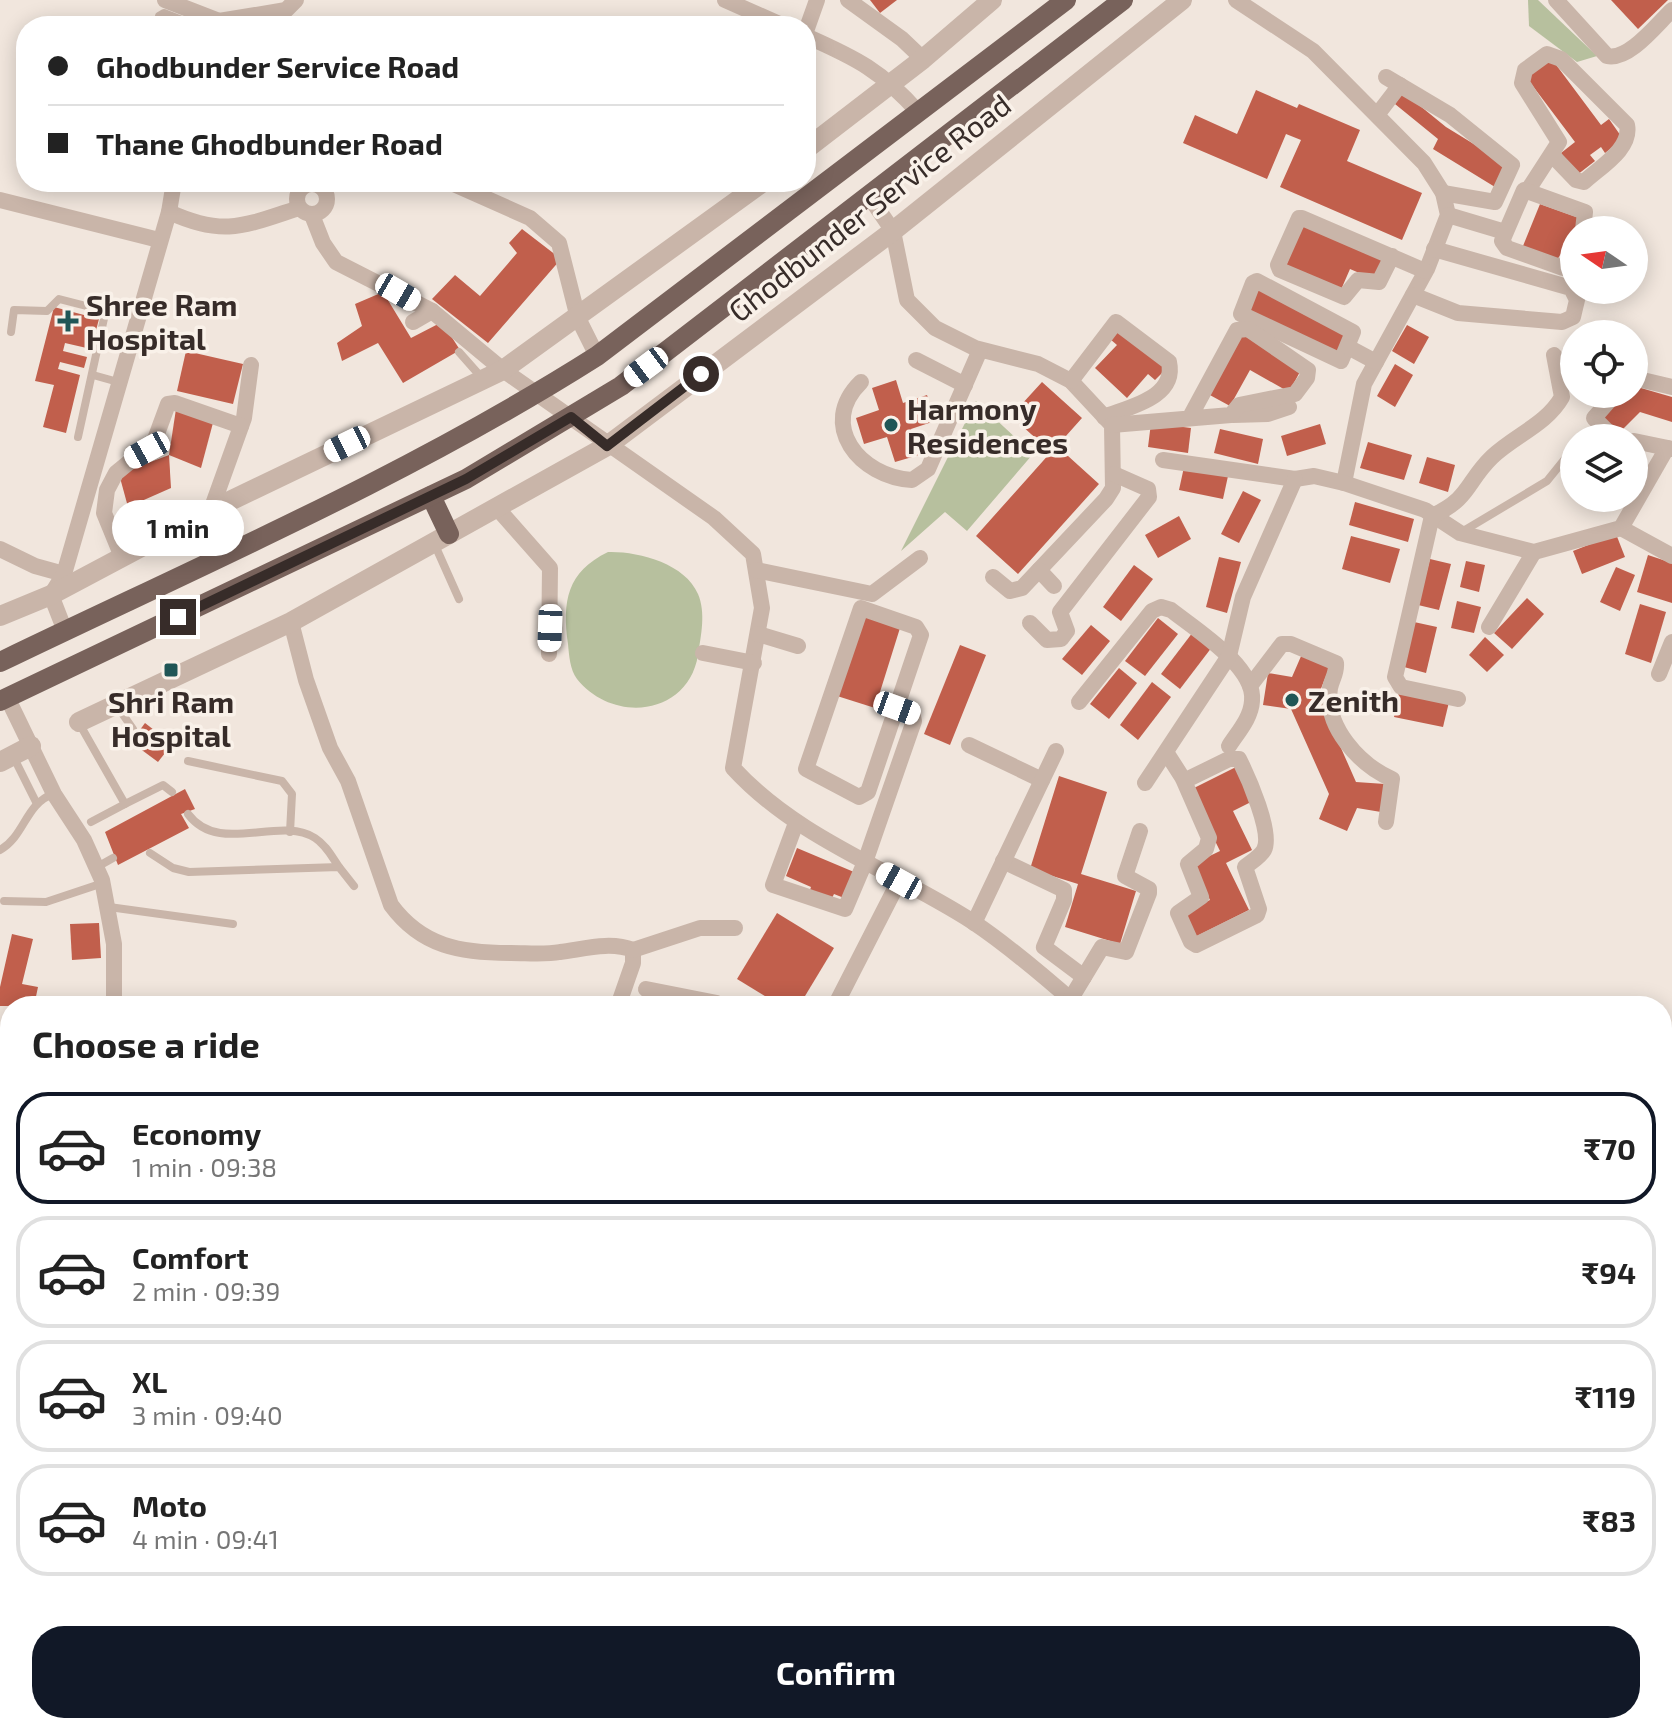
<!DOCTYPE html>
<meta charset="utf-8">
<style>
body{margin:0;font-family:"Exo 2",sans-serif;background:#f6f6f6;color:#222;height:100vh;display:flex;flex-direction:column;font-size:30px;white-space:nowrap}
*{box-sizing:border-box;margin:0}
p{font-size:26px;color:#767676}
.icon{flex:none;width:44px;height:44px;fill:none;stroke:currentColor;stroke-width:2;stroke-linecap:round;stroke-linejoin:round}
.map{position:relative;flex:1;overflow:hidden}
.sheet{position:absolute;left:0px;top:996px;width:1672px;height:738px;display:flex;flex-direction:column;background:#fff;border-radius:32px 32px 0 0;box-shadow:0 4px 20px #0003}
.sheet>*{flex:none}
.banner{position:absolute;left:16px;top:16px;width:800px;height:176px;border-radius:32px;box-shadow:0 4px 20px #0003;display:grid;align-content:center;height:176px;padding:0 32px;background:#fff}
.needle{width:52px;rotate:283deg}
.buttons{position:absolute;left:1560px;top:216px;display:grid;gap:16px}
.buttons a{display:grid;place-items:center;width:88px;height:88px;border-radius:50%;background:#fff;box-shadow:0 4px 20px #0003;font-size:40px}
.end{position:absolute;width:36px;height:36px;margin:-18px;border:10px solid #372c29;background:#fff;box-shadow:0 0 0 4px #fff}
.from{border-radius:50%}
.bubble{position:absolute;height:56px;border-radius:28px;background:#fff;box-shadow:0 4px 20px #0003;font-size:26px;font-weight:700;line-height:56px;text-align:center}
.car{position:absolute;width:24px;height:48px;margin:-24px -12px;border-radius:10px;box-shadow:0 0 6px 2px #0007;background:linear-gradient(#fff 24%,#345 0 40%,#fff 0 76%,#345 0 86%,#fff 0)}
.banner b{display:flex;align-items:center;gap:28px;height:76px;font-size:30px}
.banner b+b{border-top:2px solid #e0e0e0}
.banner i{width:20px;height:20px;background:#222}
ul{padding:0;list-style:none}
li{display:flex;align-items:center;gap:24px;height:112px;margin:0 16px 12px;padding:0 16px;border:4px solid #e0e0e0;border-radius:32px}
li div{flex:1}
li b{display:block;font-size:30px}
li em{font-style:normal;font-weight:700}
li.current{border-color:#111827}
li>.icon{width:72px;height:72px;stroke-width:1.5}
h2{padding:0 32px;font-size:36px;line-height:96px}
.cta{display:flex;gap:16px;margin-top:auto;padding:16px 32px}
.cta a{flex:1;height:92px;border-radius:32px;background:#111827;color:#fff;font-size:32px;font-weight:700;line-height:92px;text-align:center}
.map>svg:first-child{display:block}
.green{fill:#b7c09e}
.building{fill:#c15f4c}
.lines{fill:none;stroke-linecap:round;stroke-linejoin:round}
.service{stroke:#c9b5a9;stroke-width:8}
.minor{stroke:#c9b5a9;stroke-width:16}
.tertiary{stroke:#c9b5a9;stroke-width:20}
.primary{stroke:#78625b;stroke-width:20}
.route{stroke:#372c29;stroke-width:10}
.poi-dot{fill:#205656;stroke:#f9f1e9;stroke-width:3}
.labels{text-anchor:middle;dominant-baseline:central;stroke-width:7;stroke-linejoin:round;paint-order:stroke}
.street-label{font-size:30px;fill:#372c29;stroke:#f9f1e9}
.poi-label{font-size:30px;font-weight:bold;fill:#372c29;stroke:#f9f1e9;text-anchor:start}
</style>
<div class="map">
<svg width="1672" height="1733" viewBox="0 0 1672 1733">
<rect width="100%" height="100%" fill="#f1e6dd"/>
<g class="green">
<polygon points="1528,0 1538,0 1597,56 1577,62 1529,26"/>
<polygon points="976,401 1033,454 967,531 945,512 901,551"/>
<path d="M608,552C637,551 685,563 698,594C706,613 701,635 698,655C688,716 613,724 577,679C570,670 569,655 568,644C562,601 567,572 608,552Z"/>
</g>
<g class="building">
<polygon points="870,0 897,0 880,13"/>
<polygon points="1611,0 1668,0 1638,29"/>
<polygon points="1551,58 1601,125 1609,119 1623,139 1605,153 1601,147 1590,155 1595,161 1577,175 1561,153 1575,142 1526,77"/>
<polygon points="1256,90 1297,108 1299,104 1360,130 1347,161 1422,193 1402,240 1280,187 1301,140 1286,134 1267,179 1183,143 1195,115 1237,134"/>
<polygon points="1403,92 1446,127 1508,165 1495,187 1433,149 1438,139 1395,104"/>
<polygon points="1540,204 1582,219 1557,260 1523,246"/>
<polygon points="1303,225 1387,261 1378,281 1350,269 1340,292 1285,268"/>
<polygon points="522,229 561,259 488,343 432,299 455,275 480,296 517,253 509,243"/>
<polygon points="1256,285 1351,332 1337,359 1242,312"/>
<polygon points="383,292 411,338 442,322 460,350 403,383 378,343 342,361 337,343 362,326 355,304"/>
<polygon points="54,307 99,319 91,349 65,343 63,351 87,357 84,368 60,362 58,369 80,375 66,433 43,427 54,385 35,381"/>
<polygon points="1407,325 1429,337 1414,364 1392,351"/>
<polygon points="1120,327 1166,369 1155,380 1148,374 1127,398 1095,368 1117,345 1110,339"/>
<polygon points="1241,334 1302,368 1289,392 1250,370 1230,406 1208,394"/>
<polygon points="186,351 243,364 233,404 177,391"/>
<polygon points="1395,364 1413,375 1395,407 1377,396"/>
<polygon points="896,380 903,403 927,395 935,421 911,429 919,455 895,462 887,437 864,444 856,418 879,410 872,388"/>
<polygon points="1042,382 1082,418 1057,446 1099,484 1018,574 976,536 1051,452 1011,416"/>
<polygon points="1634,386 1672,397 1672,422 1640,412 1616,436 1600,419 1625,394 1634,394"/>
<polygon points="176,409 214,419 201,468 169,455"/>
<polygon points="1151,423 1191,428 1188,453 1148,447"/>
<polygon points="1320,424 1326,444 1287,456 1281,436"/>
<polygon points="1220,429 1263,439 1258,464 1214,453"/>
<polygon points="1368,442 1412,455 1404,480 1360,468"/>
<polygon points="169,455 171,488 128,507 119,474"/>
<polygon points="1427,457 1455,465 1448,492 1419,483"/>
<polygon points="1184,467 1228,476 1223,499 1179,490"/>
<polygon points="1243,491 1261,500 1239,543 1221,534"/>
<polygon points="1355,502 1414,519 1408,542 1349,525"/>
<polygon points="1179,516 1191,539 1158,558 1145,535"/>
<polygon points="1616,534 1625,557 1582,574 1573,551"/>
<polygon points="1351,536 1400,549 1390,583 1342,569"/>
<polygon points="1648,555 1672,563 1672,603 1637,592"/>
<polygon points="1219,557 1241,562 1227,613 1206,607"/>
<polygon points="1430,559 1451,564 1439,610 1418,605"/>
<polygon points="1466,561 1485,565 1479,592 1460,587"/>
<polygon points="1134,565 1153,579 1121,621 1103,607"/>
<polygon points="1616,567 1635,575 1620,611 1600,602"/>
<polygon points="1527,598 1544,614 1512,649 1494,633"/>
<polygon points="1457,601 1481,607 1474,633 1451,628"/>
<polygon points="1640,604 1666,612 1651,663 1625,654"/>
<polygon points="859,615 900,628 875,708 834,695"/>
<polygon points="1158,618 1178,634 1145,676 1125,661"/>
<polygon points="1414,622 1437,627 1426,673 1404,667"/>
<polygon points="1091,625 1110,641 1082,675 1062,659"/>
<polygon points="1193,632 1212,647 1180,689 1161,674"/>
<polygon points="1485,637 1504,655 1487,672 1469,655"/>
<polygon points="960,645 986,655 950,745 924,734"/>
<polygon points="1302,654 1330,666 1318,696 1356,782 1385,784 1381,812 1357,808 1347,831 1319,819 1329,794 1291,709 1263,705 1268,673 1292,677"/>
<polygon points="1119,668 1137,683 1109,719 1090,704"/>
<polygon points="1152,682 1171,697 1138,740 1120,725"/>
<polygon points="1399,692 1449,702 1443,727 1394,717"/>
<polygon points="145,723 172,744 158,762 131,742"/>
<polygon points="1238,766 1255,800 1233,811 1252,850 1226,863 1249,910 1193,938 1181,914 1210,900 1193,864 1220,851 1190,790"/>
<polygon points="1059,776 1107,792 1081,874 1136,891 1120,944 1065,927 1078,884 1030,869"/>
<polygon points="185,789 195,809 181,814 189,828 118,865 105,832"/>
<polygon points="797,848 854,872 844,898 834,894 830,902 809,893 811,887 786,876"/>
<polygon points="777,913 834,948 799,1006 781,1006 737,979"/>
<polygon points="99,923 101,958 72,960 70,924"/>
<polygon points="12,934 33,939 22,984 38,987 34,1006 0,1006 0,987"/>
<polygon points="267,1724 297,1724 296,1733 266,1733"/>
</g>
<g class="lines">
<g class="service">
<polyline points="157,26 159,16 164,13 197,26"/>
<polyline points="11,332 14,310 47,311 59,299 98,309 105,314 78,437"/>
<polyline points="459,352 482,378"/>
<polyline points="93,375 118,382"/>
<polyline points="1460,533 1547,481 1568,455"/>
<polyline points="434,543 459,599"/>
<polyline points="117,706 133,729"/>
<polyline points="79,723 125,804 163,785 172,792"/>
<polyline points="13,756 36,802"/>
<polyline points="188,761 282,781 292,794 290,832"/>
<path d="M188,814C219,856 279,815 315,838C326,845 332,857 339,867"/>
<polyline points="91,822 125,804"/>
<path d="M0,850C25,836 25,804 53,794"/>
<polyline points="150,853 173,868 189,872 339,867 354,886"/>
<polyline points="97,867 113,858"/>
<polyline points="4,901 46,902 103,883"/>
<polyline points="109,907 233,924"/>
<polyline points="0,1353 10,1357"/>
<polyline points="0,1428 10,1425"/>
</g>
<g class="minor">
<polyline points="165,0 219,21"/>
<polyline points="725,0 784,26"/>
<polyline points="848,0 902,39 923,59"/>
<polyline points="1236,0 1313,51 1424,163 1443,193 1448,215 1427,269 1364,384 1344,483"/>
<path d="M1556,0L1607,56C1629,61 1657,24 1672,10"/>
<polyline points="216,26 219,21 286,10 296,0"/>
<polyline points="806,31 817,0"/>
<path d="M806,36C856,58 882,71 919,113"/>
<polyline points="1386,77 1450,115 1512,165 1495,202 1443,193"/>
<polyline points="1377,115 1400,85"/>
<polyline points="449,182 530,218 559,243 578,318 597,356"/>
<circle cx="312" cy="199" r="15"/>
<path d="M1528,190L1559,142L1522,83L1525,70L1547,54L1561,59L1627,125C1632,149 1600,167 1584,182L1576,180L1552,155"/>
<polyline points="869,196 893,231 907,300 935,328 975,348 1038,364 1071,381 1112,425 1113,488 1106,499 1022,588 1010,591 993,577"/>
<polyline points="0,200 159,240"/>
<path d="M169,212C224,237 244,226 299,208"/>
<path d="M312,215L323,243L336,262L432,311L503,370L714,518L753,554L762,608L733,768C799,840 893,870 973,922C1009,946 1045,977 1078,1006"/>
<polyline points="1448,215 1505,232"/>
<polyline points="1392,256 1379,282 1358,280 1344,297 1280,270 1278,265 1299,218 1302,218 1425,271"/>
<polyline points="1574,257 1570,267 1563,268 1507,248 1502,241 1524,190 1585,212 1583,230"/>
<polygon points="1257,281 1353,332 1341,361 1241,314 1253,283"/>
<polyline points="1413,295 1458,313 1562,322 1573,317 1577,300 1571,288 1434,249"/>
<polyline points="413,322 432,311"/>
<polyline points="1348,347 1376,362"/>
<polyline points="916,360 965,385"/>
<polyline points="1634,378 1672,387"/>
<path d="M1071,381L1116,322L1169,362C1177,398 1128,407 1104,417"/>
<path d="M861,382C817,425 860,477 912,480L928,469L980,350"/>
<polyline points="1233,415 1268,414 1289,407"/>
<polyline points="1112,425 1231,415 1239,405 1295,394 1307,378 1308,370 1248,329 1237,330 1190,417"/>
<polyline points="1614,438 1594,418 1615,394"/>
<polyline points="1634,441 1672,449"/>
<polyline points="1163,460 1295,479 1314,476 1344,483 1425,510 1460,533 1534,552 1621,528 1667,448"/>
<polyline points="497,508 550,568 549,654"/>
<polyline points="211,510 244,418 251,365"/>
<polyline points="1621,528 1672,556"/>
<polyline points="0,549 35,566 64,574"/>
<polyline points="122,557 104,513 107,490 116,473 154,442 168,404 175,403 241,426"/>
<polyline points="756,570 872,594 920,558"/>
<polyline points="1039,570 1054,586"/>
<polygon points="861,608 916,627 921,635 868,792 859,797 806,769"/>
<path d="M291,622L306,680L330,748L348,781L391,905C422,947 461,953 511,953C527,953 544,955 560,952C584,949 610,941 633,950V963L618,1006"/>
<polyline points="1030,623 1047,640 1061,639 1067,631 1060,612 1149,497 1148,489 1114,474"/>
<polyline points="1489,627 1534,552"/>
<polyline points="65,631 51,595 64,574 169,212 174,182"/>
<polyline points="758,634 798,646"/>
<polyline points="703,653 754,663"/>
<polyline points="1659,674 1672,642"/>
<path d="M1250,686L1282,644H1291L1336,663C1337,673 1332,679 1330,688C1324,727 1360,765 1392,779L1386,822"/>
<polyline points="7,697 54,794 84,840 102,880 114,944 114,1006"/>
<path d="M1458,699L1401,687L1395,677L1432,516C1471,498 1466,482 1492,457C1515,435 1546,425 1562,397L1554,355"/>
<path d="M1079,702L1152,611L1161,607L1171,610C1195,629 1256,667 1252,701C1251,718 1238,732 1229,746"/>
<polyline points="969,745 1042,780"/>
<path d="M1166,752L1182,777L1184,781L1209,838L1206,849L1188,864L1201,897L1178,913L1191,942L1196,945L1257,915L1259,909L1245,867C1251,862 1260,857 1264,850C1273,833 1248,777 1239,759H1229L1184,781"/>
<polyline points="1145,783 1229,656 1243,597 1295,479"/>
<polyline points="796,823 773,885 845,909 865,862 914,721 912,713 897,708"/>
<polyline points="1003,861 1064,890 1064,900 1044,947 1084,977"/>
<polyline points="974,923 1056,751"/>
<polyline points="633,950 700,928 735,928"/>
<polyline points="646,989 717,1003"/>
<polyline points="1070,1000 1102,947 1126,952 1149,893 1149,889 1125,876 1140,831"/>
<polyline points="835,1006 899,881"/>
<polyline points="343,1724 347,1733"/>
<polyline points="507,1724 518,1724"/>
<polyline points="1576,1724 1585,1733"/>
<polyline points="141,1733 144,1724"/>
<polyline points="248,1733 252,1724"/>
<polyline points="1493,1733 1507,1724"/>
</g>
<g class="tertiary">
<polyline points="806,149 923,59 992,0"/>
<polyline points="0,616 51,595 211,510 503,370 763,182"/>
<polyline points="79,722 291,622 607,446 893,231 1182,0"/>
<polyline points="0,762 31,746"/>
</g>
<g class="primary">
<polyline points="431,496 449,534"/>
<path d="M0,662C201,565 408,476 597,356L1066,0"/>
<polyline points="0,701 466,479 621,386 1123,0"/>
</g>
</g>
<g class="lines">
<polyline class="route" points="178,617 466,479 571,417 607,446 701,374"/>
</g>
<g class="poi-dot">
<path d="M64 309h8v8h8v8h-8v8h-8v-8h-8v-8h8z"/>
<circle cx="891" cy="425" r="8"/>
<rect x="163" y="662" width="16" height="16" rx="4"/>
<circle cx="1292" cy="700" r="8"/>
</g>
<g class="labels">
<g class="street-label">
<text transform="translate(869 207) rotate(-38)">Ghodbunder Service Road</text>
</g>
<g class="poi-label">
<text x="86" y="304">Shree Ram<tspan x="86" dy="34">Hospital</tspan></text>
<text x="907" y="408">Harmony<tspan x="907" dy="34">Residences</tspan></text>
<text x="1308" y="700">Zenith</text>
<text x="171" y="701" text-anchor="middle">Shri Ram<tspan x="171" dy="34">Hospital</tspan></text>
</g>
</g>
</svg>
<div class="buttons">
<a><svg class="needle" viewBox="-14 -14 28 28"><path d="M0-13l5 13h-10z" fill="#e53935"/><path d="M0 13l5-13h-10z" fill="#767676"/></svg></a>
<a><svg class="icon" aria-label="locate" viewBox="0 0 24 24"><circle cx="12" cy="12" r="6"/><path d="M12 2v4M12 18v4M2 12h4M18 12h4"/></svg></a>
<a><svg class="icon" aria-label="layers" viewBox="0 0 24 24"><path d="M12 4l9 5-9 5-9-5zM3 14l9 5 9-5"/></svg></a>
</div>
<i class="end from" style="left:701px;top:374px"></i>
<i class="end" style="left:178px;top:617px"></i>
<div class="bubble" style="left:112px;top:500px;width:132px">1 min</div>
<i class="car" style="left:398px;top:292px;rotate:120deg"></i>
<i class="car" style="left:646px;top:367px;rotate:233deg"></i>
<i class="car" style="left:347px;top:444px;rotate:244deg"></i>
<i class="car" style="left:147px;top:450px;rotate:241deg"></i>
<i class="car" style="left:550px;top:628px;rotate:182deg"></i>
<i class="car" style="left:897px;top:708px;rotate:110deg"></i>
<i class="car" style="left:899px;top:881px;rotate:299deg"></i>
<div class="banner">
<b><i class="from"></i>Ghodbunder Service Road</b>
<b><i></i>Thane Ghodbunder Road</b>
</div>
<section class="sheet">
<h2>Choose a ride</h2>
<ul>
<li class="current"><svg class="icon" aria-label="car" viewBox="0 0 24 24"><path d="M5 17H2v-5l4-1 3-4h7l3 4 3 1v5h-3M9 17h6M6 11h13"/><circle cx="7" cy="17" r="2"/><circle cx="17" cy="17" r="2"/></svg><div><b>Economy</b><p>1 min · 09:38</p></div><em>₹70</em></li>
<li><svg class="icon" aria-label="car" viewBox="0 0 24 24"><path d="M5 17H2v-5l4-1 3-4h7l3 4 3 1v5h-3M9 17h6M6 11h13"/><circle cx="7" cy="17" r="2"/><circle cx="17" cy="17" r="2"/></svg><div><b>Comfort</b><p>2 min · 09:39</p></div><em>₹94</em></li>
<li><svg class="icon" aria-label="car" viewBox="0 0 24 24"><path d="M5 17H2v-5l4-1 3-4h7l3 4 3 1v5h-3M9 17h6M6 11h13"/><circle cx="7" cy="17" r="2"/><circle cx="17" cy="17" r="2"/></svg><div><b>XL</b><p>3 min · 09:40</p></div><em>₹119</em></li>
<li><svg class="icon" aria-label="car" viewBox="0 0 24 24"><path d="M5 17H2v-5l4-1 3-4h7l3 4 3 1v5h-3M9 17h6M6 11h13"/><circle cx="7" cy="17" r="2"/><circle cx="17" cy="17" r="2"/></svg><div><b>Moto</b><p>4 min · 09:41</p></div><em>₹83</em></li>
</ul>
<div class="cta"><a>Confirm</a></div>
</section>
</div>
